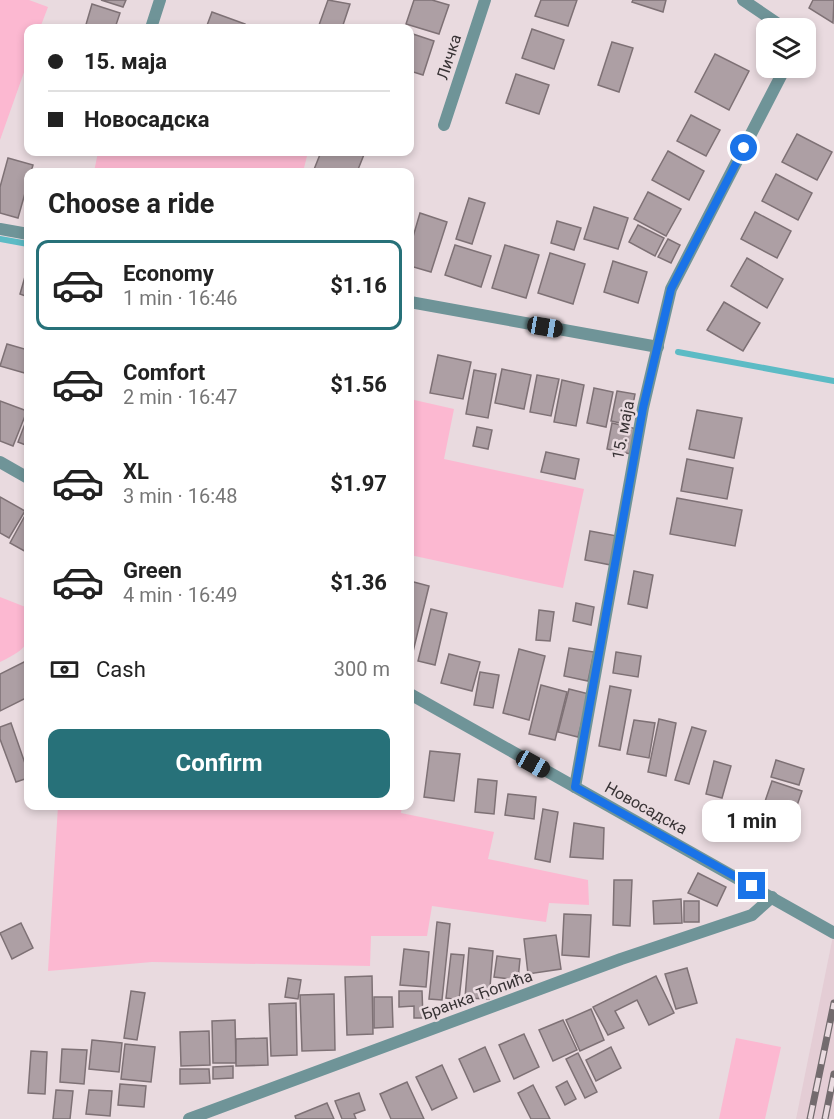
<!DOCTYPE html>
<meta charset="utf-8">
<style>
body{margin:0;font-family:Roboto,sans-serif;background:#f6f6f6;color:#222;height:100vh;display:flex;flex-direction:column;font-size:22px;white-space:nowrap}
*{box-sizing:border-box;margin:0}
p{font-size:20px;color:#767676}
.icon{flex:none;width:33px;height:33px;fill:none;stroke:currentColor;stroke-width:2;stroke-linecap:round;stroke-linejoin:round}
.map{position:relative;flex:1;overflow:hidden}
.details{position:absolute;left:24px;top:168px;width:390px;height:642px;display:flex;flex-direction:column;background:#fff;border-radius:12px;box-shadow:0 3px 9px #0003}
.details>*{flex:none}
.hud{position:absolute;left:24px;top:24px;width:390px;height:132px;border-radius:12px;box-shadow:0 3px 9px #0003;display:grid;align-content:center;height:132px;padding:0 24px;background:#fff}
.fabs{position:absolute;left:756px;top:18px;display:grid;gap:12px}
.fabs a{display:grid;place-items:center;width:60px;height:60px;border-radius:12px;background:#fff;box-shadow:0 3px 9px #0003;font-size:30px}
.end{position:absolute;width:27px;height:27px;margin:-14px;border:8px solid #1a73e8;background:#fff;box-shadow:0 0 0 3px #fff}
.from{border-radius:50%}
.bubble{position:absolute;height:42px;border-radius:12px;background:#fff;box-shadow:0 3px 9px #0003;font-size:20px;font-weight:700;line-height:42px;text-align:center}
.car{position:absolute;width:18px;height:36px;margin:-18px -9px;border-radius:8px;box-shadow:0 0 4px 2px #0007;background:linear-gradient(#222 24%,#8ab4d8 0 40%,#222 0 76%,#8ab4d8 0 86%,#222 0)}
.hud b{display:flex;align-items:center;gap:21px;height:57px;font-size:22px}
.hud b+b{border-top:2px solid #e0e0e0}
.hud i{width:15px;height:15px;background:#222}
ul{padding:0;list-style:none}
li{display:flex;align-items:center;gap:18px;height:90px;margin:0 12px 9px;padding:0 12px;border:3px solid transparent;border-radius:12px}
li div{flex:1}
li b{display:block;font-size:22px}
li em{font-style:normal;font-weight:700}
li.on{border-color:#277179}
li>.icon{width:54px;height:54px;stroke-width:1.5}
h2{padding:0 24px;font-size:27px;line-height:72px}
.pay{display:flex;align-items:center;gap:15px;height:66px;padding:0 24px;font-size:22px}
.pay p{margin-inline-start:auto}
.cta{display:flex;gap:12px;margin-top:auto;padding:12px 24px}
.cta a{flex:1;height:69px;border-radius:12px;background:#277179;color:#fff;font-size:24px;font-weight:700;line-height:69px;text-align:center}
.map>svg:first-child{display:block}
.built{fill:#e4cdd5}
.green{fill:#fcb8d1}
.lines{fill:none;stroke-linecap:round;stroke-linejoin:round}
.stream{stroke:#5cbbc5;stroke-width:6}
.building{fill:#ad9fa4;stroke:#7e7175;stroke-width:1.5}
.minor{stroke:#6f9498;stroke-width:12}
.rail-casing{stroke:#736b6e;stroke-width:7}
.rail{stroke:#e9dadf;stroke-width:4.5;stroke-dasharray:14;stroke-linecap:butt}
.route{stroke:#1a73e8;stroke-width:8}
.labels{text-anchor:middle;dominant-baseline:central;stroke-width:5;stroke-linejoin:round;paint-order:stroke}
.street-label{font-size:16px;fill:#383335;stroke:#e9dadf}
</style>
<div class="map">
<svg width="834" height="1119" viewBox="0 0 834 1119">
<rect width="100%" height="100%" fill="#e9dadf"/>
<polygon class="built" points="834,931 834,1119 796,1119"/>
<g class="green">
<polygon points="0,0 29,0 48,7 40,28 28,28 28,61 0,140"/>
<polygon points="98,152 308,152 303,172 94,172"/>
<polygon points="410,399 454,409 444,459 584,489 563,588 410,555"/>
<path d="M0,597L28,608C29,643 33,646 0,662Z"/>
<polygon points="58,806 402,806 401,813 494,832 488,859 588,880 589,905 549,903 546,922 432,906 427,936 371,936 370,966 152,962 48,971"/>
<polygon points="736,1038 781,1047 765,1119 719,1119"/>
</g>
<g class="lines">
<g class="stream">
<polyline points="0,239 28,244"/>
<polyline points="678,352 834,381"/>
</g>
</g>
<g class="building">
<polygon points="101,0 126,0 123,7"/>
<polygon points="328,0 350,4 342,28 318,28"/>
<polygon points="414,0 432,0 449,5 439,34 406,24"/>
<polygon points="541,0 577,0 568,26 535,16"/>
<polygon points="633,0 666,0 663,12 632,2"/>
<polygon points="813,0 834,0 833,23 809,8"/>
<polygon points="92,4 120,13 115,28 85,28"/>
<polygon points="212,12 245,24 244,28 206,28"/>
<polygon points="532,29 564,40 554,69 522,58"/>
<polygon points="410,33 434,41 423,75 410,71"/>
<polygon points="612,42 633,48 619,92 598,85"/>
<polygon points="715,54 749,71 729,110 695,92"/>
<polygon points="516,74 549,85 539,114 506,103"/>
<polygon points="691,115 720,130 706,156 677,141"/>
<polygon points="797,134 832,152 817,180 782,162"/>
<polygon points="668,151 704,171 689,200 652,180"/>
<polygon points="321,152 365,152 357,172 313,172"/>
<polygon points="8,158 33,165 18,218 0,213 0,187"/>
<polygon points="776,174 812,193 798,220 762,201"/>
<polygon points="648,192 681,209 666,236 634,219"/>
<polygon points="469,198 485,203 472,244 456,239"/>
<polygon points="594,207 628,218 618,249 584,239"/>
<polygon points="755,212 791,231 777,258 741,239"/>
<polygon points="420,213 447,222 431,272 410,266 410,247"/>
<polygon points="557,221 581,228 574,250 551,243"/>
<polygon points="638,225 664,238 655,256 629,242"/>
<polygon points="668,239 680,245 671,263 658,257"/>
<polygon points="455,245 491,256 481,287 445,275"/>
<polygon points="505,245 539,255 526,298 492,288"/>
<polygon points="550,253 585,264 573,304 538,293"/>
<polygon points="747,258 783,279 767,308 731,286"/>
<polygon points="613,261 647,272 638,303 604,292"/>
<polygon points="28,266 28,297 20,294"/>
<polygon points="724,302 760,323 743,351 707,330"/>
<polygon points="7,344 28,350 28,374 0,366"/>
<polygon points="438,355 471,362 463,399 430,393"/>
<polygon points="502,369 531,375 524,409 495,403"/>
<polygon points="474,370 496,374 488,418 466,414"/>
<polygon points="537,375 559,379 551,416 530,412"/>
<polygon points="562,380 584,385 576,426 554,422"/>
<polygon points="594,388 613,392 606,427 587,423"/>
<polygon points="617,391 635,394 629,425 611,421"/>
<polygon points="0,401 27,411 13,446 0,441"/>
<polygon points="697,410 742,418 734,458 689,449"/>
<polygon points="28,416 28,446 18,442"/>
<polygon points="612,423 637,429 631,454 607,449"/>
<polygon points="477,427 492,430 488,449 473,446"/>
<polygon points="546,452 579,459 575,479 541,472"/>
<polygon points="687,459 733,468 727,499 681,491"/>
<polygon points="0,497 25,511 9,538 0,533"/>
<polygon points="677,498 742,510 735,546 670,534"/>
<polygon points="27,512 28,513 28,553 10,543"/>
<polygon points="590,531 617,536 611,565 585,560"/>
<polygon points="634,571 653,575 647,608 628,604"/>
<polygon points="410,581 429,586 410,664"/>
<polygon points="576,603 594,607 591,625 573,621"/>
<polygon points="431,609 447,613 435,665 418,661"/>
<polygon points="539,610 554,612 550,641 536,640"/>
<polygon points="569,648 594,652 588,681 564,676"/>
<polygon points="519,649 545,656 529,720 503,713"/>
<polygon points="616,652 641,656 638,677 613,673"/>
<polygon points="449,654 480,662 472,691 441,683"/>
<polygon points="28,660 28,697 0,711 0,674"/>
<polygon points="480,672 499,675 493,708 474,705"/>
<polygon points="541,685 567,692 555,740 529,734"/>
<polygon points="610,686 631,690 620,750 599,746"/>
<polygon points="569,689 589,694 578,737 558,732"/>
<polygon points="659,719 676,723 666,776 648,772"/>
<polygon points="634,720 655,723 649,758 627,754"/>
<polygon points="11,723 28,772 28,778 16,782 0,739 0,727"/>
<polygon points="692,727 706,731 689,784 675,780"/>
<polygon points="430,751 460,754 454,801 424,797"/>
<polygon points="776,760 804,769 799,785 771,777"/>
<polygon points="714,761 731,766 722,798 706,794"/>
<polygon points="478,779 497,781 494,814 475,812"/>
<polygon points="772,781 802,791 791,823 761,813"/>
<polygon points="508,794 536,797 534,819 505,815"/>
<polygon points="543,809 558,812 550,862 535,859"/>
<polygon points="574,823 604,828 603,859 570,857"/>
<polygon points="698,873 726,887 717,906 688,893"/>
<polygon points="614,880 632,880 630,926 613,925"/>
<polygon points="681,899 682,923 654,924 653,901"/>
<rect x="684" y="901" width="15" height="21"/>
<polygon points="564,914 591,915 589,957 562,955"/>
<polygon points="437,922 450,924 442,1000 429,999"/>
<polygon points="21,923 33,948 12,959 0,933"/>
<polygon points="556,935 561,969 528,974 524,939"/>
<polygon points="469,948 493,951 489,999 465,998"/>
<polygon points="404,949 429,952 426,987 400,985"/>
<polygon points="451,954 464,955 459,1000 446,998"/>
<polygon points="497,956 520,959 518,980 494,977"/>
<polygon points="687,968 697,1003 676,1009 665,974"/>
<polygon points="372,976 373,1034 347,1035 345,977"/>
<polygon points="656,976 674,1013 649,1025 637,1000 615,1011 624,1028 608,1035 593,1007"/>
<polygon points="288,978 301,980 298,999 285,997"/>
<polygon points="131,991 145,993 137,1040 124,1038"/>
<polygon points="399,991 422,991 423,1018 414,1018 414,1006 399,1007"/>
<polygon points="334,994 335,1050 302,1051 300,995"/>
<polygon points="374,997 392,997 393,1027 374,1028"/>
<polygon points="296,1003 297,1055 271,1056 269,1004"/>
<polygon points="591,1009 604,1040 580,1051 566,1020"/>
<polygon points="235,1020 236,1063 213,1063 212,1021"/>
<polygon points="563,1020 577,1050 553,1061 539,1030"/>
<polygon points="209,1031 210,1065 181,1066 180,1032"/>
<polygon points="524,1034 539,1067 514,1079 499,1045"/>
<polygon points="267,1038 268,1065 236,1066 236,1039"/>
<polygon points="92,1040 122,1043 119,1072 89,1069"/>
<polygon points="125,1044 155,1047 151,1082 121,1079"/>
<polygon points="485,1047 500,1081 474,1092 459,1059"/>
<polygon points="611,1047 621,1068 596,1081 586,1060"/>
<polygon points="62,1049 87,1050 84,1084 60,1082"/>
<polygon points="31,1051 47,1052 45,1094 28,1093"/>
<polygon points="578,1053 597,1092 585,1098 566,1059"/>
<polygon points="442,1065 457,1098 432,1110 416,1077"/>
<polygon points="233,1066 233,1078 213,1079 213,1067"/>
<polygon points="180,1069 209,1069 210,1083 180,1084"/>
<polygon points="567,1081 576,1099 565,1105 556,1087"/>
<polygon points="407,1082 424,1119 391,1119 380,1094"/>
<polygon points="120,1084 146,1086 144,1107 118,1105"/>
<polygon points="533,1085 550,1119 531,1119 518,1093"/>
<polygon points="56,1090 73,1091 70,1119 53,1119"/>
<polygon points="89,1090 112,1091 110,1116 86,1114"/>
<polygon points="359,1093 365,1110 354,1114 356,1119 342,1119 335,1101"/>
<polygon points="327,1103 334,1119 296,1119 295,1116"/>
</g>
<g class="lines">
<g class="minor">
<polyline points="743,0 784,28"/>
<polyline points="151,28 160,0"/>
<polyline points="444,125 485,0"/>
<polyline points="0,229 28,234"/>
<polyline points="410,302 658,347"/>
<polyline points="0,462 28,478"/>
<polyline points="410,694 834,933"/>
<polyline points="575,787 643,408 671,289 785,68"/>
<polyline points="189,1119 621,959 752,915 772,897"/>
</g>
<defs>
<g id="rail">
<polyline points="810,1119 834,1003"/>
<polyline points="825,1119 834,1074"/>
</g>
</defs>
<use href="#rail" class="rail-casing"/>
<use href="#rail" class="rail"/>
</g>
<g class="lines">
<polyline class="route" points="744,148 671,289 643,408 575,787 752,886"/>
</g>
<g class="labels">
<g class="street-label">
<text transform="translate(449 57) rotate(-72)">Личка</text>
<text transform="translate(623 430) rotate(-79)">15. маја</text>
<text transform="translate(646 808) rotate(29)">Новосадска</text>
<text transform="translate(477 995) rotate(-20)">Бранка Ћопића</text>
</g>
</g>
</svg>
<div class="fabs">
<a><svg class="icon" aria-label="layers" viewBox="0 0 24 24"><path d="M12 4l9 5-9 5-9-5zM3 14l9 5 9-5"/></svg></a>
</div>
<i class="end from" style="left:744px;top:148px"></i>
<i class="end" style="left:752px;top:886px"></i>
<div class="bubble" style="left:702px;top:800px;width:99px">1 min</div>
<i class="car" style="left:545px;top:327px;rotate:100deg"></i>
<i class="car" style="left:533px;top:764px;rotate:119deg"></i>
<div class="hud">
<b><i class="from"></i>15. маја</b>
<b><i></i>Новосадска</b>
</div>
<section class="details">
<h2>Choose a ride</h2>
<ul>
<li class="on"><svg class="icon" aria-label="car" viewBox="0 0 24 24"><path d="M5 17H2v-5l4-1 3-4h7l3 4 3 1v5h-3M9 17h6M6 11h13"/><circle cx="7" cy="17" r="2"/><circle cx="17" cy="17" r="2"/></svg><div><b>Economy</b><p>1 min · 16:46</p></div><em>$1.16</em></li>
<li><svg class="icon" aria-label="car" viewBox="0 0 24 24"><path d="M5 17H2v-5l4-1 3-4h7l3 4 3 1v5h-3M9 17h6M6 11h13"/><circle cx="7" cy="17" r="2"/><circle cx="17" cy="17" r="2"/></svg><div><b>Comfort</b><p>2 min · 16:47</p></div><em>$1.56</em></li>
<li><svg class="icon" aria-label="car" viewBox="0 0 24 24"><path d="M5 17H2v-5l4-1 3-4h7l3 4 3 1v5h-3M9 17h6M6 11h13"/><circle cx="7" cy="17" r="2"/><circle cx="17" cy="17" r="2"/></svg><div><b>XL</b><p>3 min · 16:48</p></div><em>$1.97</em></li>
<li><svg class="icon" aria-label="car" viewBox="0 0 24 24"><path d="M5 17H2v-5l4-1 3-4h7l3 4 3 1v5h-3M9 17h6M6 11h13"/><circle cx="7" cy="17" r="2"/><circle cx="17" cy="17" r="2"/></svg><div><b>Green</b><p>4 min · 16:49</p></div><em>$1.36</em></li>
</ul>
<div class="pay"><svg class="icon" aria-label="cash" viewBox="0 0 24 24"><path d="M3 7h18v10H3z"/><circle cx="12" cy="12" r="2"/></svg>Cash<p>300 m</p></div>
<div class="cta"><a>Confirm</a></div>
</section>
</div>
